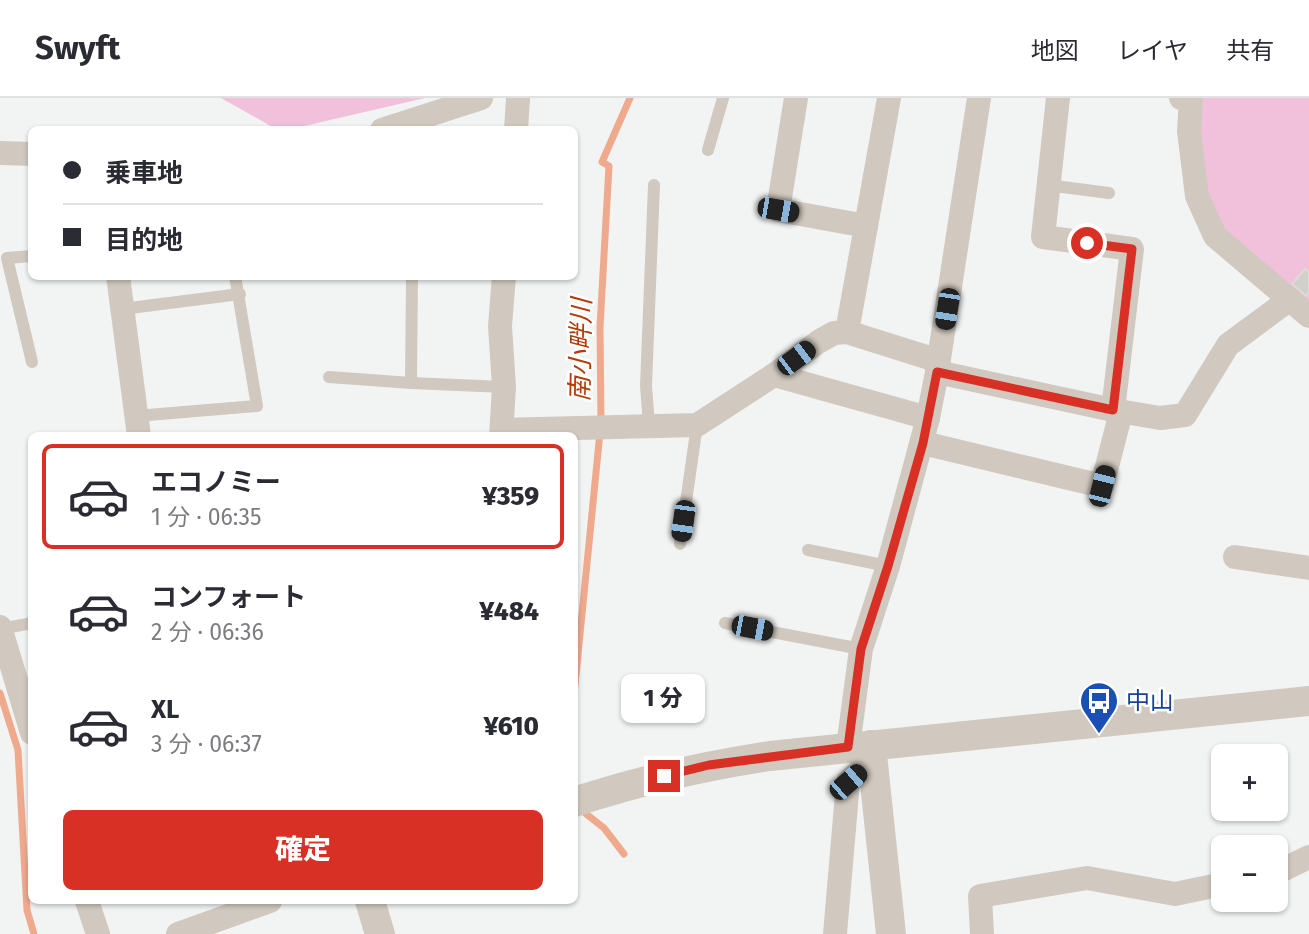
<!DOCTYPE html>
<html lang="ja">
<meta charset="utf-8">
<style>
body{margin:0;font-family:"Fira Sans","Noto Sans JP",sans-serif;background:#f2f2f3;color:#2b2b33;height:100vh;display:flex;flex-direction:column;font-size:26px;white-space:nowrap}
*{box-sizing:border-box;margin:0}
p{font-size:23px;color:#7c7c81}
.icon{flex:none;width:38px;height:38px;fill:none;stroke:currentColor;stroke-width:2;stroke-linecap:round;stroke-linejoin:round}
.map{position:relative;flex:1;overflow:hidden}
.panel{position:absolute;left:28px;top:334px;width:550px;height:472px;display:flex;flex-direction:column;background:#fff;border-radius:10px;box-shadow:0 2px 5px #0004}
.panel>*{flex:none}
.banner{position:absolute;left:28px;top:28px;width:550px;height:154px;border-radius:10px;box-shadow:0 2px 5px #0004;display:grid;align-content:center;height:154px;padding:0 35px;background:#fff}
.tools{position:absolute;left:1211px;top:646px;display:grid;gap:14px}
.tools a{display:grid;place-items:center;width:77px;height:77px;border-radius:10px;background:#fff;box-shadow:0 2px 5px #0004;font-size:35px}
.end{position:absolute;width:32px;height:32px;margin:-16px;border:9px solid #d93025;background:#fff;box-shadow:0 0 0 4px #fff}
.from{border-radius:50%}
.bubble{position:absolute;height:49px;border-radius:10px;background:#fff;box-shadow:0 2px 5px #0004;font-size:23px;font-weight:800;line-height:49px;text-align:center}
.car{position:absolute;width:21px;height:42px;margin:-21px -10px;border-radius:9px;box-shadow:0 0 5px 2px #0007;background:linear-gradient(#222 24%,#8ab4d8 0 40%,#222 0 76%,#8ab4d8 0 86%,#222 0)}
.banner b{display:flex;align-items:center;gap:24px;height:66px;font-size:26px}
.banner b+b{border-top:2px solid #e1e1e2}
.banner i{width:18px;height:18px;background:#2b2b33}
ul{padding:12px 0 0;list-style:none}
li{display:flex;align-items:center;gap:21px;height:105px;margin:0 14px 10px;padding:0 21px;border:4px solid transparent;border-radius:10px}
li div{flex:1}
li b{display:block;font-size:26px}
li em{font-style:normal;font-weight:800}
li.active{border-color:#d93025}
li>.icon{width:63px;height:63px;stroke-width:1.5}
.button{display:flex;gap:14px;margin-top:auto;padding:14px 35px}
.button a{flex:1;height:80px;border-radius:10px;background:#d93025;color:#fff;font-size:28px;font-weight:800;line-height:80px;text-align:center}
header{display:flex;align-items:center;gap:42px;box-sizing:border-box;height:98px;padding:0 35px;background:#fff;border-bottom:2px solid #e1e1e2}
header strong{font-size:33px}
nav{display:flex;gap:38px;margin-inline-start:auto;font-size:24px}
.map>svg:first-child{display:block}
.green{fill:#f1c0da}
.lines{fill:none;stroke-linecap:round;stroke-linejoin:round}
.stream{stroke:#efaa8d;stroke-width:7}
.building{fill:#d1cfc9;stroke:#dddcd6;stroke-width:2}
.service{stroke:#d1c9bf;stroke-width:12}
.minor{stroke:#d1c9bf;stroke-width:24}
.tertiary{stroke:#d1c9bf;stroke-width:30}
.route{stroke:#d93025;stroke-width:9}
.labels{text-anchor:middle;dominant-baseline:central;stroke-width:5;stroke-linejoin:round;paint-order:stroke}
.transit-label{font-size:24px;fill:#164399;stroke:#fff;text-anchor:start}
.water-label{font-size:26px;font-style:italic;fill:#b33c08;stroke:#fff}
</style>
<header>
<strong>Swyft</strong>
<nav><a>地図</a><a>レイヤ</a><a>共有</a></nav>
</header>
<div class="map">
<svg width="1309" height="836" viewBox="0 0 1309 836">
<rect width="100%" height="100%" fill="#f2f4f4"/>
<g class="green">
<polygon points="221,0 425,0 287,32 276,31"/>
<polygon points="1197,0 1309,0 1309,209 1221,133 1206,99"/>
</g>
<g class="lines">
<g class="stream">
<polyline points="0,595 18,652 27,812 34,836"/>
<polyline points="574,597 601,324 600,229 609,68 602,64 630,0"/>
<polyline points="585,715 604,730 624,756"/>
</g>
</g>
<polygon class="building" points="1305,171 1309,174 1309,194 1306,198 1292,186"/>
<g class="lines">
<g class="service">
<polyline points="708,52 723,0"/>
<polyline points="1047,87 1109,95"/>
<polyline points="32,158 7,160 32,264"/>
<polyline points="412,178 411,285 504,289"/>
<polyline points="122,211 240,196"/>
<polyline points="329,279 411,285"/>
<polyline points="136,318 257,308 235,178"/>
<polyline points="649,327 646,288 654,87"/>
<polyline points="680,446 697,327"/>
<polyline points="808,452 888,468"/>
<polyline points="725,525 861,551"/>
<polyline points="0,531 32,525"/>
</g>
<g class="minor">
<polyline points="796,0 778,112 866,128"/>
<polyline points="1058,0 1043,139 1132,151 1113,312"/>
<polyline points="1181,0 1191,1 1189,33 1197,98 1215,138 1309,218"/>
<polyline points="382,32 481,0"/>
<polyline points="516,32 518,0"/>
<polyline points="0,55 32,56"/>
<polyline points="118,178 139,338"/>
<polyline points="847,234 939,263"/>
<polyline points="937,274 1113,312 1160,320 1185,317 1228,247 1290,201"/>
<polyline points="774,277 928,320"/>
<polyline points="502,332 697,327 774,277 818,244 834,235 847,234 889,0"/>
<polyline points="501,338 504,289 500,228 504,178"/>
<polyline points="923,345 1102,388 1121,314"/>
<polyline points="1235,459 1309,470"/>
<polyline points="0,529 32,635"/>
<polyline points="848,649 861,551 888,468 928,320 937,274 979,0"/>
<polyline points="1276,775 1309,759"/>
<polyline points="87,803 98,836"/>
<polyline points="178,836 270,803"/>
<polyline points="835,836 848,684 872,662"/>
<polyline points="982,836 980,798 1087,780 1175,796 1223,786"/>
</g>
<g class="tertiary">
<polyline points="871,647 891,836"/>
<path d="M574,704C639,683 703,668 770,658L1309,603"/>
<polyline points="370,803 380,836"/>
</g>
</g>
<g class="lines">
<polyline class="route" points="664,678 709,667 848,649 861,551 888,468 923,345 937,274 1113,312 1132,151 1087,145"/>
</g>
<defs>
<symbol id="bus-pin" viewBox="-11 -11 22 30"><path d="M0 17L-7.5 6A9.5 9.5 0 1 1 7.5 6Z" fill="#1a4fb4" stroke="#fff"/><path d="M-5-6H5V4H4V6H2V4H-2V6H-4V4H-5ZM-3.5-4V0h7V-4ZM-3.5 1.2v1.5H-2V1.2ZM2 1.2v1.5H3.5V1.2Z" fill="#fff"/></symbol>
</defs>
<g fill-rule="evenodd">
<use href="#bus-pin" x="1077" y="581" width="44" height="60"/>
</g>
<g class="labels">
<g class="transit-label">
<text x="1126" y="603">中山</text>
</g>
<g class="water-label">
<text transform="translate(581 252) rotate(-89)">南小畔川</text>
</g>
</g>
</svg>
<div class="tools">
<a>+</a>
<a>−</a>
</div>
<i class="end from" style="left:1087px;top:145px"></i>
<i class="end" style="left:664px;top:678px"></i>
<div class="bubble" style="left:621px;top:576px;width:84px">1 分</div>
<i class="car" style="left:778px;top:112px;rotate:100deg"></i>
<i class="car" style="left:947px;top:211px;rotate:189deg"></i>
<i class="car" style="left:796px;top:260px;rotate:53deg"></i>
<i class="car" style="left:1102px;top:388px;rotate:14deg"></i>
<i class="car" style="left:683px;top:423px;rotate:188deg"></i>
<i class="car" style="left:752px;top:530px;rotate:101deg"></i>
<i class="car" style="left:848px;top:684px;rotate:49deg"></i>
<div class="banner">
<b><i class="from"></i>乗車地</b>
<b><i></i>目的地</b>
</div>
<section class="panel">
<ul>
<li class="active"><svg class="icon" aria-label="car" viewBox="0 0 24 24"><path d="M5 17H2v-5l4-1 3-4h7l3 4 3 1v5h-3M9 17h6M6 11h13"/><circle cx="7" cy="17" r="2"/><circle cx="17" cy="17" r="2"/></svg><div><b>エコノミー</b><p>1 分 · 06:35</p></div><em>¥359</em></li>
<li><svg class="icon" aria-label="car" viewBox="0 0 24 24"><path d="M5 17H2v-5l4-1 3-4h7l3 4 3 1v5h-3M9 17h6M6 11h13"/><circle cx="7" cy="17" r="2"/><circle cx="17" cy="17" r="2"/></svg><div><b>コンフォート</b><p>2 分 · 06:36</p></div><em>¥484</em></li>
<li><svg class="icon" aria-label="car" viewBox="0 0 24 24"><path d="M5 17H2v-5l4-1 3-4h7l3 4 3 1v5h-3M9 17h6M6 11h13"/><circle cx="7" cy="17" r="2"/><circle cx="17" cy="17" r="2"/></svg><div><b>XL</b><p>3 分 · 06:37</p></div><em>¥610</em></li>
</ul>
<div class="button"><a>確定</a></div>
</section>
</div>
